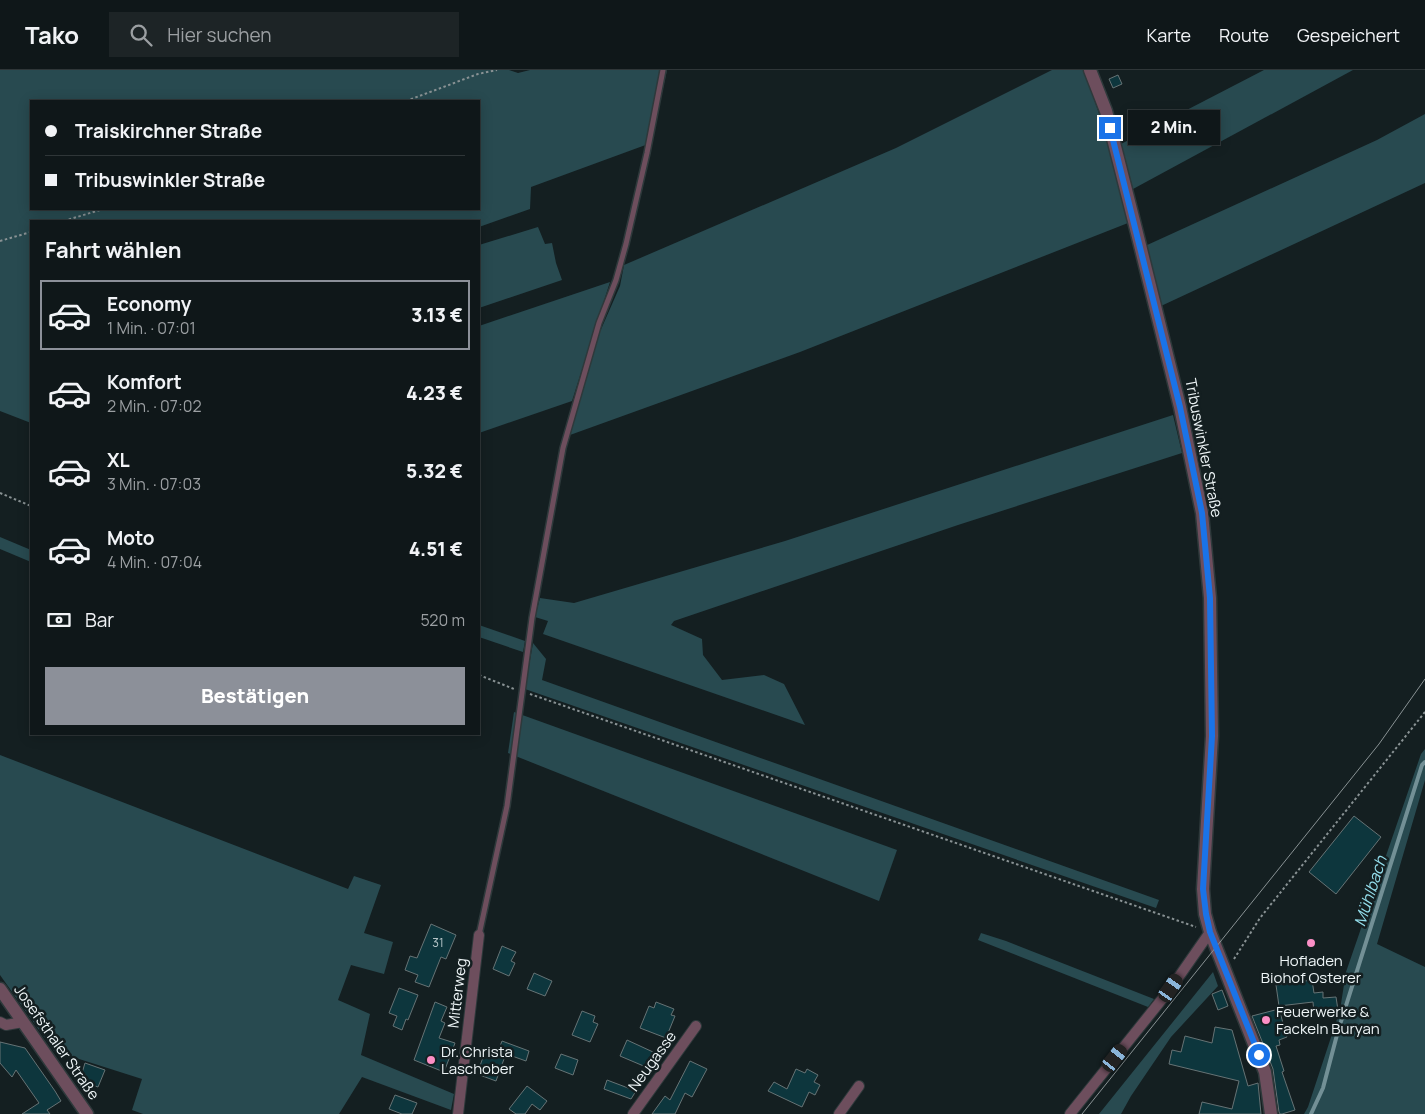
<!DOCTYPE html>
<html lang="de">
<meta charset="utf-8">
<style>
body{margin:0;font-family:Manrope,sans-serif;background:#1d2426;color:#f1f3f6;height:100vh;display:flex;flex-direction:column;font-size:19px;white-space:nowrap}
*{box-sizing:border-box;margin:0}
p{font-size:16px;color:#9b9fa2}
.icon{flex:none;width:28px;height:28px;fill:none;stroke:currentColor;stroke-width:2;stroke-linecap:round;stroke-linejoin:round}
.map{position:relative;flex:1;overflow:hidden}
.drawer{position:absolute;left:30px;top:150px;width:450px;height:515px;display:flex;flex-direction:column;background:#0f1719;border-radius:0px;box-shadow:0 2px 12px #0003,0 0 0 1px #2f3638}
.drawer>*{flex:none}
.top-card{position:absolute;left:30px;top:30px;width:450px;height:110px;border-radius:0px;box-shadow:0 2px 12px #0003,0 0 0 1px #2f3638;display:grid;align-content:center;height:110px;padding:0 15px;background:#0f1719}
.end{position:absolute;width:22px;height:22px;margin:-11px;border:6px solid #1a73e8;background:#fff;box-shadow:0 0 0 2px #fff}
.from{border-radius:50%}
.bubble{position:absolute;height:35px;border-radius:0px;background:#0f1719;box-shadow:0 2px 12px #0003,0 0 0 1px #2f3638;font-size:16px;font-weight:800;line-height:35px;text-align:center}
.car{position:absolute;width:15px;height:30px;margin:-15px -8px;border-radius:6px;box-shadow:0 0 4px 1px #0007;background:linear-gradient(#222 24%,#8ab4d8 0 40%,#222 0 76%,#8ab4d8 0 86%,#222 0)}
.top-card b{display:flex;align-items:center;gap:18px;height:48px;font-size:19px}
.top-card b+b{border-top:1px solid #2f3638}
.top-card i{width:12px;height:12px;background:#f1f3f6}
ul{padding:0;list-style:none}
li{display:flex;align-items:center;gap:15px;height:70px;margin:0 10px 8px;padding:0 5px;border:2px solid transparent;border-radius:0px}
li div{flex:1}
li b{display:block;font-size:19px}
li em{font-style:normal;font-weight:800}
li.selected{border-color:#8c9099}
li>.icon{width:45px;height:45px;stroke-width:1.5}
h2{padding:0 15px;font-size:22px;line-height:60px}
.pay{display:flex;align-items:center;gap:12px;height:55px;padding:0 15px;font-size:19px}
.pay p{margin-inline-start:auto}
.button{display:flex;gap:10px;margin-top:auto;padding:10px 15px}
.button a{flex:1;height:58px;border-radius:0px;background:#8c9099;color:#fff;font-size:20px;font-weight:800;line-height:58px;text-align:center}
header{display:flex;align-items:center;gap:30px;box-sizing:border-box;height:70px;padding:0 25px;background:#0f1719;border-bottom:1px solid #2f3638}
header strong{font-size:24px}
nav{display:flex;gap:28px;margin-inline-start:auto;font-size:18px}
.search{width:350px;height:45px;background:#1d2426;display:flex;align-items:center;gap:12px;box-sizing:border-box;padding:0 18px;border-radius:0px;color:#9b9fa2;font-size:19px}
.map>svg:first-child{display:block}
.green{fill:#284a50;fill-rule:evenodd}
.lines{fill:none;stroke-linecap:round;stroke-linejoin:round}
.stream{stroke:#739096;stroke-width:4}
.building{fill:#0d363d;stroke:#667375}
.service-casing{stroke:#2e393b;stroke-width:8}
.minor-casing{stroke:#2e393b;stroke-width:12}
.tertiary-casing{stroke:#2e393b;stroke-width:15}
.path{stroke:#899294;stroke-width:2;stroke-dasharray:2.5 2.5;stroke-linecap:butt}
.service{stroke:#6d4e5d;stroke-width:5}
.minor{stroke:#6d4e5d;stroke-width:10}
.tertiary{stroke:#6d4e5d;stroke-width:12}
.tram{stroke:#899294;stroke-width:1}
.route{stroke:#1a73e8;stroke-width:6}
.poi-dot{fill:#fb8fc6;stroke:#141f21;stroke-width:2}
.labels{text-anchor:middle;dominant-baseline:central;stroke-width:5;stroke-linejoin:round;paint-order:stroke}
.number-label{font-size:12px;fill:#b6c5c8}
.street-label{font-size:15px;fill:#eef5f7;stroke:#141f21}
.poi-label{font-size:15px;fill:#eef5f7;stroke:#141f21;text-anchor:start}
.water-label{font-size:16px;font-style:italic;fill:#94deec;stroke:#141f21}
</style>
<header>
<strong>Tako</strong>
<div class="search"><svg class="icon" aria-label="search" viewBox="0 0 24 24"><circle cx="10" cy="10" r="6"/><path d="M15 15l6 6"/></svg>Hier suchen</div>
<nav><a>Karte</a><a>Route</a><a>Gespeichert</a></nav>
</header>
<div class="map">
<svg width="1425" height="1044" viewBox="0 0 1425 1044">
<rect width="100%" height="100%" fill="#141f21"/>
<g class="green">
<path d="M0,0H509L518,3L530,0H667L651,73L531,117L530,139L479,157V151H31V353L0,341ZM31,31H479V139H31Z"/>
<polygon points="1052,0 1084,0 1104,58 1128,153 800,282 570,365 595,273 620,216 624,195 896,78"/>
<polygon points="1264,0 1353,0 1133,119 1121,74"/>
<polygon points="1425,44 1425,113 1161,236 1145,176 1377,70"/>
<polygon points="538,157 545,174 552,173 556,193 562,210 479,238 479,175"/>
<polygon points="610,212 572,331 479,363 479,256"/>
<polygon points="1173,345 1182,383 958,455 674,551 671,555 702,569 703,585 722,610 764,605 784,614 805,655 543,564 548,551 535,547 540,528 574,533 785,471"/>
<polygon points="0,467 31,480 31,492 0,479"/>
<polygon points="479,555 525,571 523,582 479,567"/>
<polygon points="533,573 546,589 542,610 1159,830 1156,838 525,619"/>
<polygon points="514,642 897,780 879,831 508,683"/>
<polygon points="1425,679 1425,710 1377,874 1425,897 1425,1044 1304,1044 1308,1037 1340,940 1346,902 1421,684"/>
<polygon points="0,685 348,819 354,806 381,815 364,863 393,872 384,904 351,895 338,930 370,944 361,985 454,1024 451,1040 362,1007 339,1044 143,1044 132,1040 142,1009 54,981 0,905"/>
<polygon points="981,863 1006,871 1154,929 1148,937 978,870"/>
<polygon points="1213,902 1218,916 1171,967 1131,1026 1121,1044 1099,1044"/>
</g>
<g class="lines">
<polyline class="stream" points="1311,1044 1323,1018 1338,961 1422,695 1425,692"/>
</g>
<g class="building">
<polygon points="1118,5 1122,14 1113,18 1109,9"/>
<polygon points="1354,746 1381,767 1336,824 1309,802"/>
<polygon points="431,854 456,865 446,889 441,887 429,917 415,912 418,905 405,900 410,886 417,888"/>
<polygon points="502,876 516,882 511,891 515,893 509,906 493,899"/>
<polygon points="534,903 552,911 545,926 527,919"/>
<polygon points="1312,910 1314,923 1323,922 1323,928 1336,927 1338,940 1314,943 1313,932 1279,936 1276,915"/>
<polygon points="399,918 418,925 408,950 406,949 402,960 393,956 397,946 389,943"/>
<polygon points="1222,920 1228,936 1218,940 1212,924"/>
<polygon points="435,932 447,937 441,951 445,953 439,968 455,973 444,1002 414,990"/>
<polygon points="656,932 674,939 671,945 675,946 666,968 640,958 649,936 654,938"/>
<polygon points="1279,939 1287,967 1279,970 1280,975 1276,976 1284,1001 1282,1002 1295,1040 1282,1044 1280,1044 1279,1042 1273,999 1252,946"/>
<polygon points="582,941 595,946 593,952 598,954 590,972 572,965"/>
<polygon points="1215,957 1232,960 1248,1016 1258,1013 1261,1044 1199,1044 1202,1032 1232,1039 1239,1011 1169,994 1172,980 1181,982 1185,966 1212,973"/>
<polygon points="627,970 653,982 646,997 620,986"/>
<polygon points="502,971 529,981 526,991 498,981"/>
<polygon points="0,972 25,978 55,1021 61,1031 47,1040 50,1044 22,1044 39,1033 16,1000 12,1007 0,993"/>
<polygon points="485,982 504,989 496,1011 477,1004"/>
<polygon points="561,984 578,990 573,1005 555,998"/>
<polygon points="690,991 707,999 692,1027 685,1023 675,1044 652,1044 665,1026 670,1030"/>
<polygon points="85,993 105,1000 98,1017 82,1011 85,1004 82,1003"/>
<polygon points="796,999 805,1003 807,999 818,1005 814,1012 820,1015 815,1025 809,1022 802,1037 768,1021 774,1012 787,1019"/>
<polygon points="607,1010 636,1021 631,1029 604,1019"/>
<polygon points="527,1016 547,1031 540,1040 532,1034 525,1044 516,1044 509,1039"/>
<polygon points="395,1025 417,1033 412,1044 402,1044 389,1039"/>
</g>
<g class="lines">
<defs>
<polyline id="service" points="479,865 507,736 532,548 563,378 599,253 616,210 626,174 647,83 663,0"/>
<g id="minor">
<polyline points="0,952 6,955 23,952"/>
<polyline points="458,1044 479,865"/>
<polyline points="633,1044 696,956"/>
<polyline points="839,1044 859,1016"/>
<polyline points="1070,1044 1171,918 1210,862"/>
</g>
<g id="tertiary">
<polyline points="1090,0 1106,41 1137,163 1180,337 1202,443 1210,528 1212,666 1203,819 1205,844 1210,862 1265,1002 1271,1044"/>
<polyline points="0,919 87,1044"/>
</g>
</defs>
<use href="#service" class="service-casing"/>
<use href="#minor" class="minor-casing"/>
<use href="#tertiary" class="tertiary-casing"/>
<g class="path">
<polyline points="406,31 478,4 497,0"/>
<polyline points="64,151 103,139"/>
<polyline points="0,171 31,162"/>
<polyline points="0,423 31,436"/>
<polyline points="479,605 514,619"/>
<polyline points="530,624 1196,857"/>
<polyline points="1234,889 1260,848 1425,642"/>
</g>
<use href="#service" class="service"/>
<use href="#minor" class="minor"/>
<use href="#tertiary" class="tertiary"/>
<polyline class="tram" points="1082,1044 1379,674 1425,609"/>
</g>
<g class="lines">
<polyline class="route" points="1110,58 1180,337 1202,443 1210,528 1212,666 1203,819 1206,844 1210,862 1259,985"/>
</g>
<g class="poi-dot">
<circle cx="1311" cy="873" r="5"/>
<circle cx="1266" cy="950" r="5"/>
<circle cx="431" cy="990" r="5"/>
</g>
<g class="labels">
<g class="number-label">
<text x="438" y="872">31</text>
</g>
<g class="street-label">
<text transform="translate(1204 378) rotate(79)">Tribuswinkler Straße</text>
<text transform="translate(457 923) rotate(-83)">Mitterweg</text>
<text transform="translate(57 972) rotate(55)">Josefsthaler Straße</text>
<text transform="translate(652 991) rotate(-54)">Neugasse</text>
</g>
<g class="poi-label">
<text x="1311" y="890" text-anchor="middle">Hofladen<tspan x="1311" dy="17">Biohof Osterer</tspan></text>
<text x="1276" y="941">Feuerwerke &amp;<tspan x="1276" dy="17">Fackeln Buryan</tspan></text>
<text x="441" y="981">Dr. Christa<tspan x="441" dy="17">Laschober</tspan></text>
</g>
<g class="water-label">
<text transform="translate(1370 821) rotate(-72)">Mühlbach</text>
</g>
</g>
</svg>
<i class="end from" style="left:1259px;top:985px"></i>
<i class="end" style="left:1110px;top:58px"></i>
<div class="bubble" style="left:1128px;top:40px;width:92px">2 Min.</div>
<i class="car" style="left:1171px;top:918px;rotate:35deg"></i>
<i class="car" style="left:1115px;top:988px;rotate:38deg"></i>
<div class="top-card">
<b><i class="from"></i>Traiskirchner Straße</b>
<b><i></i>Tribuswinkler Straße</b>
</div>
<section class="drawer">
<h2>Fahrt wählen</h2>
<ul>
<li class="selected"><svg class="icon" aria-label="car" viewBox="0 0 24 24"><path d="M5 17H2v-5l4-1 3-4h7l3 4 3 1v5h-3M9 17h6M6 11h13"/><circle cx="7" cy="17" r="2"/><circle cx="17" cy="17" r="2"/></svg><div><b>Economy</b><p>1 Min. · 07:01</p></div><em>3.13 €</em></li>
<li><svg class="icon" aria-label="car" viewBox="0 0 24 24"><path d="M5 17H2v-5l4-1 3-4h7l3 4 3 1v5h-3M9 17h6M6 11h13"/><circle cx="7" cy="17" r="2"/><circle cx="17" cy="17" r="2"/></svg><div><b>Komfort</b><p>2 Min. · 07:02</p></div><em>4.23 €</em></li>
<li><svg class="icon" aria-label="car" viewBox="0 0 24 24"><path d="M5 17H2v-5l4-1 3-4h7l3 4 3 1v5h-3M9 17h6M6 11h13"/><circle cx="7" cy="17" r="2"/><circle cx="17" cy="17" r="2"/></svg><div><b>XL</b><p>3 Min. · 07:03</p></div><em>5.32 €</em></li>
<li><svg class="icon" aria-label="car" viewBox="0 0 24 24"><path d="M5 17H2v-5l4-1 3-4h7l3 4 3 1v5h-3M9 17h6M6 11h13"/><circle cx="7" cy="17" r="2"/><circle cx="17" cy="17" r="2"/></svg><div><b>Moto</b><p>4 Min. · 07:04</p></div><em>4.51 €</em></li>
</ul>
<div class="pay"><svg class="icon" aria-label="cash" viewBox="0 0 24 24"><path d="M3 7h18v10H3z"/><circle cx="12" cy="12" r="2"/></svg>Bar<p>520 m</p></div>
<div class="button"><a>Bestätigen</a></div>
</section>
</div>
